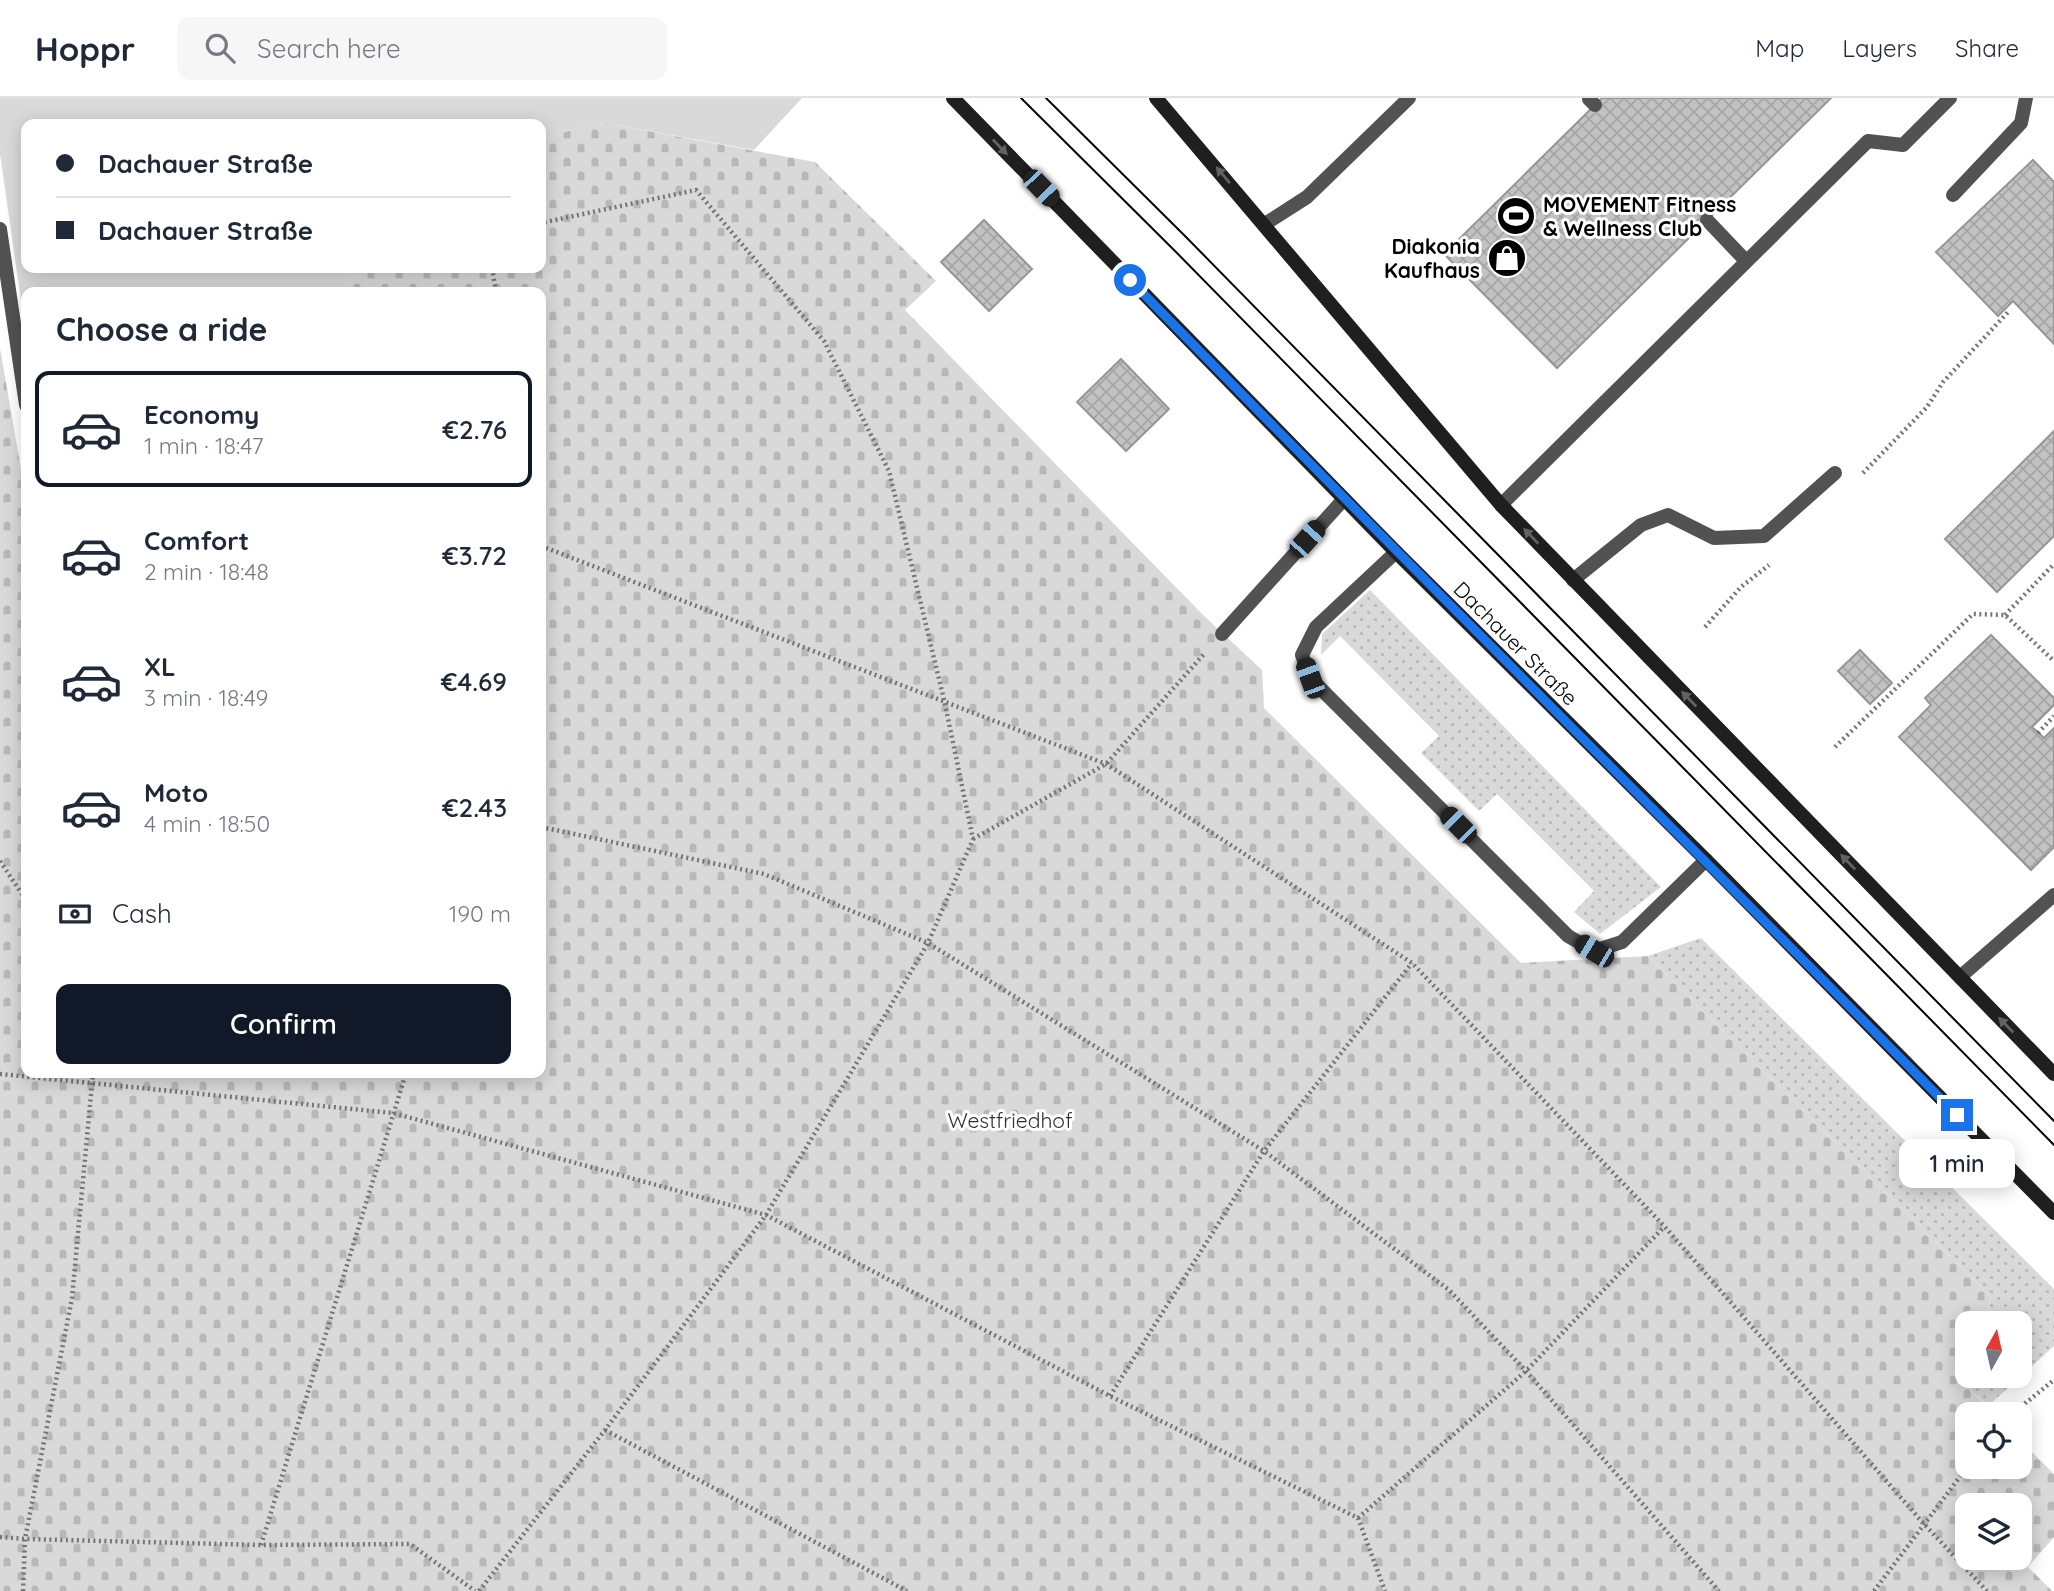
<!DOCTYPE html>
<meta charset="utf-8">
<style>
body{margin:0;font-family:Quicksand,sans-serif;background:#f6f6f7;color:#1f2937;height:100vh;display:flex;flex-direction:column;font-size:26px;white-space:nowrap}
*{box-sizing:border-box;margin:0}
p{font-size:23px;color:#747a83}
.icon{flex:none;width:38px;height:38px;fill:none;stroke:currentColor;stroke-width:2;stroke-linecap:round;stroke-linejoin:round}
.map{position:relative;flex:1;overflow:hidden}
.drawer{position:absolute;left:21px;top:189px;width:525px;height:791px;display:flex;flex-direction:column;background:#fff;border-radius:14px;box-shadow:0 4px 18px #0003}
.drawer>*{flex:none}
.top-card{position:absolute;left:21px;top:21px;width:525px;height:154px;border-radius:14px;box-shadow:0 4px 18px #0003;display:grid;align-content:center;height:154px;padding:0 35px;background:#fff}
.needle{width:46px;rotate:8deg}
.tools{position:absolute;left:1955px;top:1213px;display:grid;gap:14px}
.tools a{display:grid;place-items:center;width:77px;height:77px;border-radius:14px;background:#fff;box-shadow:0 4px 18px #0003;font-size:35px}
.end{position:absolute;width:32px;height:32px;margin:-16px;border:9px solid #1a73e8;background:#fff;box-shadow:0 0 0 4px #fff}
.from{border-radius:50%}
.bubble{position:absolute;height:49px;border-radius:14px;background:#fff;box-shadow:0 4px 18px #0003;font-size:23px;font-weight:600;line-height:49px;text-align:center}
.car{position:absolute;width:21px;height:42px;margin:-21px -10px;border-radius:9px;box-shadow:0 0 5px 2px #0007;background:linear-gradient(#222 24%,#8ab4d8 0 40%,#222 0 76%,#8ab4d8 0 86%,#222 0)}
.top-card b{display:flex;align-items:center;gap:24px;height:66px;font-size:26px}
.top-card b+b{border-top:2px solid #e0e1e3}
.top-card i{width:18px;height:18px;background:#1f2937}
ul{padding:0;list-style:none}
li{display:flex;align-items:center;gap:21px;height:116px;margin:0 14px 10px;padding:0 21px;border:4px solid transparent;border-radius:14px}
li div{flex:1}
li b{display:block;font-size:26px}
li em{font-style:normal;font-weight:600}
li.selected{border-color:#111827}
li>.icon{width:63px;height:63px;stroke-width:1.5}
h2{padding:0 35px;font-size:32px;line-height:84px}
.pay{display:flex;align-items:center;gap:18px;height:77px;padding:0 35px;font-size:26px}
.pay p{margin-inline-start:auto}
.button{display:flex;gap:14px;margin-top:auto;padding:14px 35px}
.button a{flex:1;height:80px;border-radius:14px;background:#111827;color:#fff;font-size:28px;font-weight:600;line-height:80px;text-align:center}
header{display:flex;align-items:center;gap:42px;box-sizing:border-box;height:98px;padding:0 35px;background:#fff;border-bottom:2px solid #e0e1e3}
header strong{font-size:33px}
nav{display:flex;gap:38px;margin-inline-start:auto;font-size:24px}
.search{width:490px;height:63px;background:#f6f6f7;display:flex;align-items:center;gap:18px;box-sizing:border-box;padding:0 24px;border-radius:14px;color:#747a83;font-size:26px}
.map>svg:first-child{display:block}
.green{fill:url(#green-dots)}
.cemetery{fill:url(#cemetery-stones);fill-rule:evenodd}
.pitch{fill:#d9d9d9}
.building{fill:url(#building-cross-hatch);stroke:#969696;stroke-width:2}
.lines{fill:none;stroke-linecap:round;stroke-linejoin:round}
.path{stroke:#747474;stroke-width:4.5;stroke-dasharray:2 3.5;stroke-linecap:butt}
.service{stroke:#525252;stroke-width:14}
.minor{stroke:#525252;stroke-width:14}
.secondary{stroke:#1f1f1f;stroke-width:14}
.tram{stroke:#000;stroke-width:2}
.oneway{fill:#626262}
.route{stroke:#1a73e8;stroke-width:9}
.labels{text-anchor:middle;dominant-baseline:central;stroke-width:6;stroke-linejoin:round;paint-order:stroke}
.poi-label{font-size:21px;font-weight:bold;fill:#000;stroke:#fff;text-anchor:start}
.street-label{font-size:21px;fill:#000;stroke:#fff}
.park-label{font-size:21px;fill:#303030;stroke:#fff}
</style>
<header>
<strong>Hoppr</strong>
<div class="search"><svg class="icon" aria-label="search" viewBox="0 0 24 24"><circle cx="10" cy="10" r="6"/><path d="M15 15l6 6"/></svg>Search here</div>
<nav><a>Map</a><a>Layers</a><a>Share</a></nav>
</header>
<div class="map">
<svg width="2054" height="1493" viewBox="0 0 2054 1493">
<defs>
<pattern id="green-dots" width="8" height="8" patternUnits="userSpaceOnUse" patternTransform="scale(1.75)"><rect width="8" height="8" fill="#d9d9d9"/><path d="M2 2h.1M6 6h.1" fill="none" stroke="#b8b8b8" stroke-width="1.8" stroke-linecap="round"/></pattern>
<pattern id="cemetery-stones" width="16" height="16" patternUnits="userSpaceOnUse" patternTransform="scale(1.75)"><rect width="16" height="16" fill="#d9d9d9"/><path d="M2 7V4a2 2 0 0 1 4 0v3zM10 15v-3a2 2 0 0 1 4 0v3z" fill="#b8b8b8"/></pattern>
<pattern id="building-cross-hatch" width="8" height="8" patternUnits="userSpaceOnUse" patternTransform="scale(1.75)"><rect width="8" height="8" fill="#c2c2c2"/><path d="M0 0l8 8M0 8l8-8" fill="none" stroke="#a5a5a5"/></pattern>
</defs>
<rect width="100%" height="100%" fill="#fff"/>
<g class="green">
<polygon points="1370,492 1661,789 1600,836 1574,814 1594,793 1497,696 1479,713 1421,655 1439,638 1340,538 1321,557 1322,536"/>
<polygon points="1701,840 2054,1191 2054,1248 1988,1308 1969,1291 1972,1278 2020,1278 2020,1225 1985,1225 1991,1199 1648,858"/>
</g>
<path class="cemetery" d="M599,24L815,64L936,183L905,212L1204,518L1262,572L1264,610L1521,865L1648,858L1991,1199L1985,1225H1967V1278H1972L1969,1291L1995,1316H1967V1368H2020V1342L2054,1376V1439L2028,1469L2052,1493H0V250L26,400V975H541V194H339L360,170H541V41ZM1967,1407H2020V1460H1967Z"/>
<polygon class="pitch" points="0,0 802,0 754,52 599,24 541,41 541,26 26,26 26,170 360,170 339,194 26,194 26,238 0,56"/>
<g class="building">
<polygon points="1602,0 1831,0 1557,270 1444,156"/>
<polygon points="2033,62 2054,84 2054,246 2013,203 1998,218 1936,154"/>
<polygon points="984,122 1032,171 989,213 941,164"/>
<polygon points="1121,261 1169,311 1126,353 1077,304"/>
<polygon points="2054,333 2054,438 1997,494 1945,441"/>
<polygon points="1991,537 2054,600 2054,607 2032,629 2044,640 2054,630 2054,749 2031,772 1899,639 1931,607 1925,600"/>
<polygon points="1860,552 1892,585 1870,606 1838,573"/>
</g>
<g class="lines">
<g class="path">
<polyline points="492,170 496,194"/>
<polyline points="1863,375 1927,309 1943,284 2010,212"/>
<polyline points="541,448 1106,666 1412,865 1665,1129 1923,1425 1987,1493"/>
<polyline points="2005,517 2054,466"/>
<polyline points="1705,529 1741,489 1769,467"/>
<polyline points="2038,635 2054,618"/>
<polyline points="1835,649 1973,516 2005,517 2054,563"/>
<polyline points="541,729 764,776 928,845 1264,1053 1449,1192 1526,1273 1719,1493"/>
<polyline points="973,741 1106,666 1204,556"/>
<polyline points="0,763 26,802"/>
<polyline points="0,976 393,1015 766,1117 1110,1298 1358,1420 1385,1493"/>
<polyline points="1110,1298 1264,1053 1412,865"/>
<polyline points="2012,1316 2054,1282"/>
<polyline points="605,1332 907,1493"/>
<polyline points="1358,1420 1526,1273 1664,1129"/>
<polyline points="0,1439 25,1441 261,1447 410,1446 475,1493"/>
<polyline points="261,1447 406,975"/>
<polyline points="23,1493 25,1441 72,1200 93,975"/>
<polyline points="479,1493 605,1332 766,1117 928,845 973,741 945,606 889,373 824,243 696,92 541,125"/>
<polyline points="1874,1493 1968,1368"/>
</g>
<g class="service">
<polyline points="1589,1 1595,7"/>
<polyline points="1953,97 2021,25 2026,0"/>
<polyline points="1707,122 1746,163"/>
<polyline points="0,131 26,307"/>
<polyline points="1501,407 1868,43 1903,47 1950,0"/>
<polyline points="1396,454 1316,529 1302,557 1310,580 1568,838 1594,853 1622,844 1706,762"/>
<polyline points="1573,482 1641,427 1668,417 1714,440 1764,438 1835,375"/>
<polyline points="1222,536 1344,401"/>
<polyline points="1960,879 2054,797"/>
</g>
<polyline class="minor" points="1265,126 1307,99 1409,0"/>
<g class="secondary">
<polyline points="953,0 1396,454 1706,762 2054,1115"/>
<polyline points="1156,0 1501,407 2054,976"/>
</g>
<g class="tram">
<polyline points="1021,0 1174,152 2054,1047"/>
<polyline points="1046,0 1185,138 2054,1023"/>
</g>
</g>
<defs><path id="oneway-solid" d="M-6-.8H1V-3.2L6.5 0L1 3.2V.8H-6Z" transform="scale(1.75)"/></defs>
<g class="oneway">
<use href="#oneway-solid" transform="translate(1000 49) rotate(46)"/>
<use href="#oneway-solid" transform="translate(1223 77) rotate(-130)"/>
<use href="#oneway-solid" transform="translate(1531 438) rotate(-134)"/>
<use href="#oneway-solid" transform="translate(1689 601) rotate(-134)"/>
<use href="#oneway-solid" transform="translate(1848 764) rotate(-134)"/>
<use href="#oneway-solid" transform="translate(2006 927) rotate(-134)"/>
</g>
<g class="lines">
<path class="route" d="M1130,182C1404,463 1682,739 1957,1017"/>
</g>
<defs>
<symbol id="stadium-disc" viewBox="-11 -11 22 22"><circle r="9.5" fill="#000" stroke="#fff"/><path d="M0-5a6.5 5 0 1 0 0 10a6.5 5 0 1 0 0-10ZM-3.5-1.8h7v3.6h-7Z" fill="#fff"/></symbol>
<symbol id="shop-disc" viewBox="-11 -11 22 22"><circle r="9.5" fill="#000" stroke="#fff"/><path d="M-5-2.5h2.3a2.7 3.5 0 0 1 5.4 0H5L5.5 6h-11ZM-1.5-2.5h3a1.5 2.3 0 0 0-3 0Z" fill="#fff"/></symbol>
</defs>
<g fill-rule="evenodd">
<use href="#stadium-disc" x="1494" y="96" width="44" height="44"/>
<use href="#shop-disc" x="1485" y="138" width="44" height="44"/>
</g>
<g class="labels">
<g class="poi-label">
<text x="1543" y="106">MOVEMENT Fitness<tspan x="1543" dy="24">&amp; Wellness Club</tspan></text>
<text x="1480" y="148" text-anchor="end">Diakonia<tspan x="1480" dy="24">Kaufhaus</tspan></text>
</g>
<g class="street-label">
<text transform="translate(1516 545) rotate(45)">Dachauer Straße</text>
</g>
<g class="park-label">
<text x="1010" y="1022">Westfriedhof</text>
</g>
</g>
</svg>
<div class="tools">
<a><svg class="needle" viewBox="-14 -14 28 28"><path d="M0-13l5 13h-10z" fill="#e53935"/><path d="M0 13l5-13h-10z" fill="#747a83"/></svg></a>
<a><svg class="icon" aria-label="locate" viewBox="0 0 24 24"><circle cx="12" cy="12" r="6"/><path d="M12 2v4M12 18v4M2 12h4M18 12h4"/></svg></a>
<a><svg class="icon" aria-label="layers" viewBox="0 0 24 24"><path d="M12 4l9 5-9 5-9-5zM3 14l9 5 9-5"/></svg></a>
</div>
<i class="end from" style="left:1130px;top:182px"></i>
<i class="end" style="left:1957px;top:1017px"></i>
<div class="bubble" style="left:1899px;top:1041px;width:116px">1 min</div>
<i class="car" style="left:1041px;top:90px;rotate:136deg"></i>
<i class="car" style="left:1307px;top:441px;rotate:42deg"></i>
<i class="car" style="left:1310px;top:580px;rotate:340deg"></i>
<i class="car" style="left:1458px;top:727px;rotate:315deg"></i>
<i class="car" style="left:1594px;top:853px;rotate:301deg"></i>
<div class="top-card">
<b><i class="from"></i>Dachauer Straße</b>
<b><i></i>Dachauer Straße</b>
</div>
<section class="drawer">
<h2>Choose a ride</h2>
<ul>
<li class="selected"><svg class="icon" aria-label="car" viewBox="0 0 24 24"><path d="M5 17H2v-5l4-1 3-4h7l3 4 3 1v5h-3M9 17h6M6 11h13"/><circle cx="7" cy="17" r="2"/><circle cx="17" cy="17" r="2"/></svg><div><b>Economy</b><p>1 min · 18:47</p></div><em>€2.76</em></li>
<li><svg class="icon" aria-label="car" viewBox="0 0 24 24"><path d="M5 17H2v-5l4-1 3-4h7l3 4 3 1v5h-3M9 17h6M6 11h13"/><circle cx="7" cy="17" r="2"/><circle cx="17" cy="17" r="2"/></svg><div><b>Comfort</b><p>2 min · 18:48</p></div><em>€3.72</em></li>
<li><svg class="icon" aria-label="car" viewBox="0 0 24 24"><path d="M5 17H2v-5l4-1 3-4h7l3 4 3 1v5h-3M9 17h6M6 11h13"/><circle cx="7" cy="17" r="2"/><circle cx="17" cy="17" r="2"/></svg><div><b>XL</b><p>3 min · 18:49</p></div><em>€4.69</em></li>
<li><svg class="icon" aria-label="car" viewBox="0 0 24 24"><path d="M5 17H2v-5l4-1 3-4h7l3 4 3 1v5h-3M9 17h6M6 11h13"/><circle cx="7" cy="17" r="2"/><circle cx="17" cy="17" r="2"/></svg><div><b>Moto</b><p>4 min · 18:50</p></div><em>€2.43</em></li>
</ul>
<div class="pay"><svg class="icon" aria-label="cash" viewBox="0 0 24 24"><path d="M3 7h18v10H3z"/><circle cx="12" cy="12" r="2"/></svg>Cash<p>190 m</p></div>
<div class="button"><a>Confirm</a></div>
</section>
</div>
